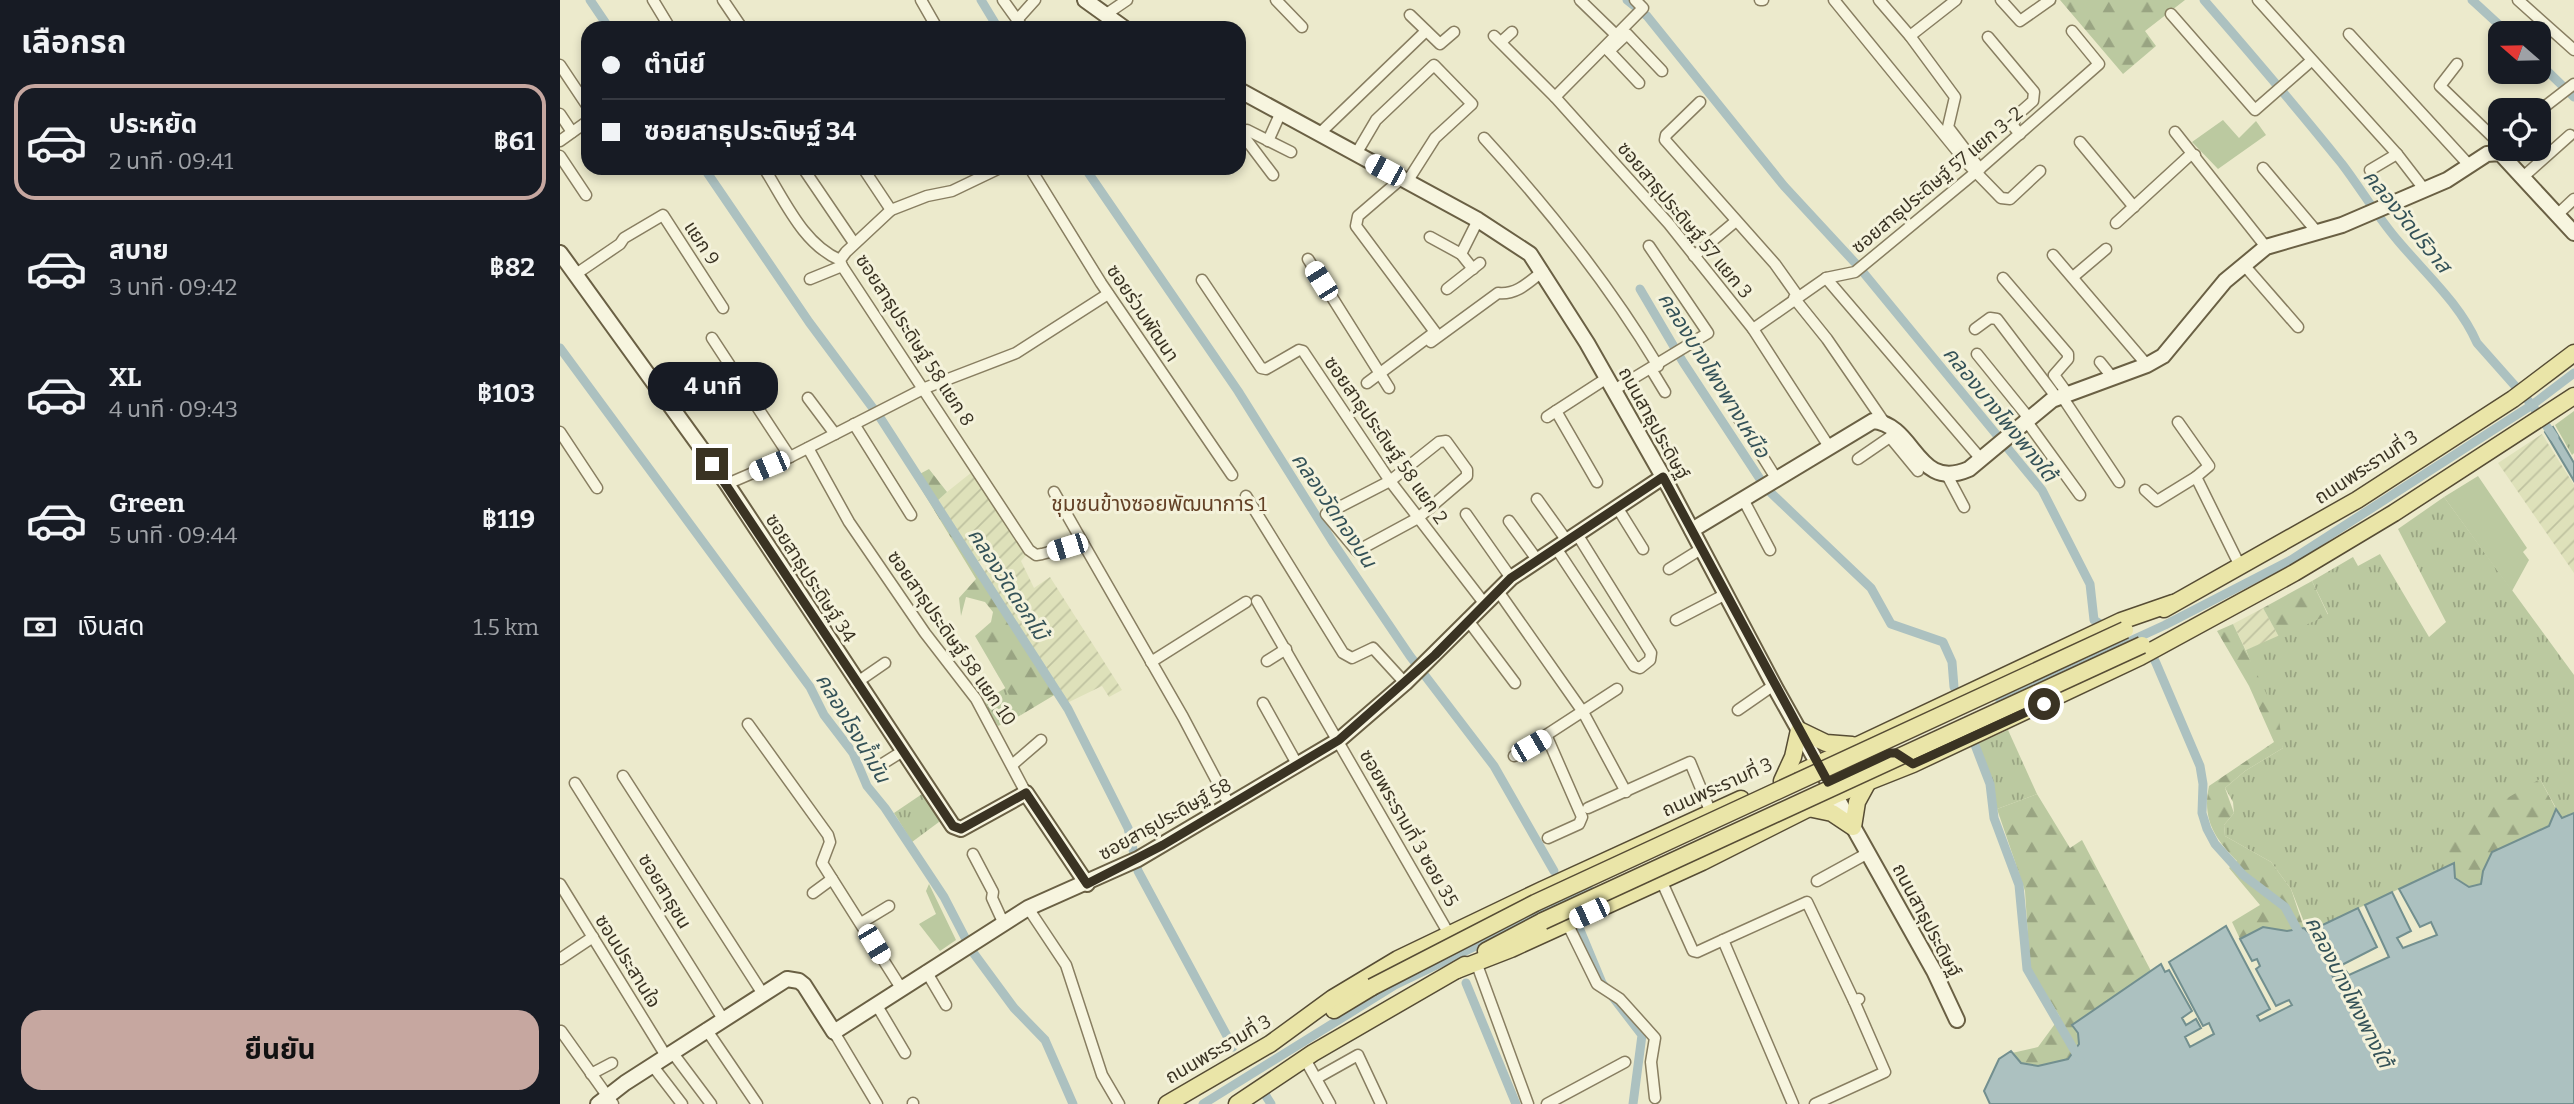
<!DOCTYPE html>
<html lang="th">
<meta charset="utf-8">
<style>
body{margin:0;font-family:Bitter,"Noto Sans Thai",serif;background:#20242c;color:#f1f3f6;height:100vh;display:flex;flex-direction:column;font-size:26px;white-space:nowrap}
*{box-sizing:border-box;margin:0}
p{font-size:23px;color:#9ea1a6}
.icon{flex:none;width:38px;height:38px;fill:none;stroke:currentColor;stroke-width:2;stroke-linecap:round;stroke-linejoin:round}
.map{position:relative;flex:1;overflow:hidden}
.sheet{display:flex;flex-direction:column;background:#171b24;width:560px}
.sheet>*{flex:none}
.banner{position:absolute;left:21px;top:21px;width:665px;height:154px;border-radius:21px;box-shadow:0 4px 10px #0003;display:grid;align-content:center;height:154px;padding:0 21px;background:#171b24}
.needle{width:46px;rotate:290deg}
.controls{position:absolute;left:1928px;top:21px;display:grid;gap:14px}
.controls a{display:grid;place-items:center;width:63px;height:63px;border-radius:14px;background:#171b24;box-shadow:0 4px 10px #0003;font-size:35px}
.end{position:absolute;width:32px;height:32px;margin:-16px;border:9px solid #3a3323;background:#fff;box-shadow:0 0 0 4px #fff}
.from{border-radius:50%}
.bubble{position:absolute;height:49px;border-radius:21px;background:#171b24;box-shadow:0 4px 10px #0003;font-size:23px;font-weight:700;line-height:49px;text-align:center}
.car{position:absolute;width:21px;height:42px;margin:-21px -10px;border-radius:9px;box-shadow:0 0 5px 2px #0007;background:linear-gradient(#fff 24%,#345 0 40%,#fff 0 76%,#345 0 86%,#fff 0)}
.banner b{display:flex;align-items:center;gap:24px;height:66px;font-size:26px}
.banner b+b{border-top:2px solid #363941}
.banner i{width:18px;height:18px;background:#f1f3f6}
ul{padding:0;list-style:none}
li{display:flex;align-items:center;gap:21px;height:116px;margin:0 14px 10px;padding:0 7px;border:4px solid transparent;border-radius:21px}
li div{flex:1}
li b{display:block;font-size:26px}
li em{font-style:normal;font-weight:700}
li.active{border-color:#c6a7a0}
li>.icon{width:63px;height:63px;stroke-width:1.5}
h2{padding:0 21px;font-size:32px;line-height:84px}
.pay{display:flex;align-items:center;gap:18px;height:77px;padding:0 21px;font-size:26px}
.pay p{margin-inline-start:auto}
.action{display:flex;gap:14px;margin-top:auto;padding:14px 21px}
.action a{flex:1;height:80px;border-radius:21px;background:#c6a7a0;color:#111;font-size:28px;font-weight:700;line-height:80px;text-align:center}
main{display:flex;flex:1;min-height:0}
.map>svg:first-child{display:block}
.farmland{fill:url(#farmland-furrows)}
.grass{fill:url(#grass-tufts)}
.forest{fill:url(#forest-firs)}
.green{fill:#bbc9a0}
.water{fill:#acc1c0;stroke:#728f8f;stroke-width:2}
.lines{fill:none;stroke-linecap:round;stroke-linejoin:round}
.canal{stroke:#acc1c0;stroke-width:9}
.street-casing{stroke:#887e61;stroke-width:13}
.secondary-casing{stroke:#6a6044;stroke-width:18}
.primary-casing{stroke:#564c34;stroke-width:19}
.street{stroke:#f7f5df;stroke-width:10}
.secondary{stroke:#f7f5df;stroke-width:14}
.primary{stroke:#eae5a8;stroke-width:16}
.primary-bridge-casing{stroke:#564c34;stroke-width:19;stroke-linecap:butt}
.primary-bridge{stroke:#eae5a8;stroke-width:16}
.route{stroke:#3a3323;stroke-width:9}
.labels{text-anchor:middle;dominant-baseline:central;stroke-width:6;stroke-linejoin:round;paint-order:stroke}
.street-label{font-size:19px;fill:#3a3323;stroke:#f4f2db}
.water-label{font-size:21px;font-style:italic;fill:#345258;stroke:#f4f2db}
.neighbourhood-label{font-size:21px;fill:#634126;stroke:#f4f2db}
</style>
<main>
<section class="sheet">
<h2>เลือกรถ</h2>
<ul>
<li class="active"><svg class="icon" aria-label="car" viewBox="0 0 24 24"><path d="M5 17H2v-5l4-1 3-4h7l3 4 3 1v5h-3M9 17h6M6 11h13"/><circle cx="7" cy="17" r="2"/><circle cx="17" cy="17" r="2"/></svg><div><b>ประหยัด</b><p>2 นาที · 09:41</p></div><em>฿61</em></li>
<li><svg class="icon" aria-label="car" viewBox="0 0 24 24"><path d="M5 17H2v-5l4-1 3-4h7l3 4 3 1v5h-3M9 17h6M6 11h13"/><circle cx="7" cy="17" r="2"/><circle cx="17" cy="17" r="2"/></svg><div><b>สบาย</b><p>3 นาที · 09:42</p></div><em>฿82</em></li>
<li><svg class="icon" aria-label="car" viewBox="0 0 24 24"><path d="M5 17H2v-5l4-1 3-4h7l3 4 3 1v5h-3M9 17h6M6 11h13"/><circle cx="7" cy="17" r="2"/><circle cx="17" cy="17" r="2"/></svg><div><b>XL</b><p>4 นาที · 09:43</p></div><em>฿103</em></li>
<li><svg class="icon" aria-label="car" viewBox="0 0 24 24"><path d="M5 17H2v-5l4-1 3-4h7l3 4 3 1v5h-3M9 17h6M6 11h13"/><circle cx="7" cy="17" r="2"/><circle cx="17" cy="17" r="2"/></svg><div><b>Green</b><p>5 นาที · 09:44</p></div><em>฿119</em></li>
</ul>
<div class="pay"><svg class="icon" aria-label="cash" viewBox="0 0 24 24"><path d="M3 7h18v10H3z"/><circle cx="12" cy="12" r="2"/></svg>เงินสด<p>1.5 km</p></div>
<div class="action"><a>ยืนยัน</a></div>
</section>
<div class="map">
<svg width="2014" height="1104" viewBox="0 0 2014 1104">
<defs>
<pattern id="farmland-furrows" width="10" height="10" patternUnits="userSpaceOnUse" patternTransform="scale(1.75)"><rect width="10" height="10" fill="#dee1ba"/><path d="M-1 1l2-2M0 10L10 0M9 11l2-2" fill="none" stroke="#bfc2a0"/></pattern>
<pattern id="grass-tufts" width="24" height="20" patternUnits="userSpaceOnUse" patternTransform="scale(1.75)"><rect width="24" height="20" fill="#bbc9a0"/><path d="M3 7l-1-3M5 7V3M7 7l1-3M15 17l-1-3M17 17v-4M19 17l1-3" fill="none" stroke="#99a482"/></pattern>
<pattern id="forest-firs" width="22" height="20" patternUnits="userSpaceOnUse" patternTransform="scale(1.75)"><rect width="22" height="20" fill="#bbc9a0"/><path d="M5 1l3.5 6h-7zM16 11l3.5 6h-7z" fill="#99a482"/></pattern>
</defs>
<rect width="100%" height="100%" fill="#eceacc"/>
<g class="farmland">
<polygon points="1982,434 2014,485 2014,573 1938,463"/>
<polygon points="412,472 467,554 461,561 474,588 490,577 562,690 549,697 542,686 507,703 423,572 432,563 428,556 417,562 377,500"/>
<polygon points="1703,608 1719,637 1686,650 1673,624"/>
</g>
<g class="grass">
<polygon points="2014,411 2014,453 2012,455 1995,425"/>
<polygon points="1884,497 2014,675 2014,813 2002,819 1980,779 1894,863 1748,932 1731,889 1711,862 1665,836 1664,825 1674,813 1673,802 1665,788 1685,771 1723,748 1686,650 1768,614 1752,581 1793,557 1798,566 1820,554 1869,637 1886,622 1838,529"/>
<polygon points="447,687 461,715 438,726 422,702"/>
<polygon points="1448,730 1477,794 1437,809 1417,744"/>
<polygon points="365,792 383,819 352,842 334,813"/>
</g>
<g class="forest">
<polygon points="1500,0 1625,0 1585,31 1596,46 1563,74"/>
<polygon points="369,469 387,492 377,501 496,694 461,715 415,636 431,622 433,612 425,602 406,597 401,616 399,598 416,579 354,477"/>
<polygon points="1752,581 1768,615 1719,637 1703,608"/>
<path d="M1673,624L1719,720L1723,748L1685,771L1665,788L1674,813L1664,825L1665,836L1711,862L1731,889L1744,928L1727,931L1703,927L1680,939L1672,922L1700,905L1669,868L1677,861C1654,838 1642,819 1649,786L1714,742L1689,686L1657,631Z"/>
<polygon points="1980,779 1996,809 1989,826 1923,871 1921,884 1909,887 1895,877 1894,863 1882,836"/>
<polygon points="1477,794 1510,848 1522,840 1591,971 1512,1025 1518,1033 1519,1044 1508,1060 1478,1066 1461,1063 1452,1053 1478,1047 1500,1017 1470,968 1465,891 1437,809"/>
</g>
<g class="green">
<polygon points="1663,120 1679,138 1696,121 1706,135 1658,169 1632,142"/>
<polygon points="1918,476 1967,548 1963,552 1969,560 1952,591 1884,497"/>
<polygon points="369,884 396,940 380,951 359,924 376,914 366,891"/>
</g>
<g class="water">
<polygon points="1993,427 2014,463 2014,481 1985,432"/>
<polygon points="1996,809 2002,818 2014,813 2014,1104 1430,1104 1424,1091 1439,1059 1451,1051 1461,1063 1478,1066 1508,1059 1519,1044 1518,1033 1512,1025 1601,964 1605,972 1609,970 1632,1011 1622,1018 1626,1025 1636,1019 1641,1028 1625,1037 1630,1047 1654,1034 1649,1023 1643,1026 1609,962 1666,926 1710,1009 1697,1016 1700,1021 1732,1005 1729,1000 1716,1006 1696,969 1700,966 1697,959 1692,961 1680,939 1703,927 1727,931 1744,928 1748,932 1798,908 1817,947 1770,971 1773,977 1786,971 1789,975 1829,957 1805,905 1832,892 1851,931 1837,938 1843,948 1877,935 1871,922 1860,927 1839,889 1894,863 1895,878 1909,887 1921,884 1923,871 1932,852 1989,826"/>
</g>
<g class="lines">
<g class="canal">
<polyline points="30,0 49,28"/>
<polyline points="421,0 438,28"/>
<polyline points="1067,0 1087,16 1224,186 1298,266 1482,490 1530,584 1534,620 1593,657 1596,663 1640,766 1643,784 1642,813 1647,829 1655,844 1683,875 1725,907 1743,940"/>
<path d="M1644,0C1691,54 1737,108 1782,164C1801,189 1818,218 1839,242C1866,274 1900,304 1917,343L1972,405L1994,437"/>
<polyline points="1912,0 1948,33"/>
<polyline points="1979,63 2014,97"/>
<polyline points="144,168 249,322 321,419 508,709 568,828 578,871 673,1047"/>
<polyline points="525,168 678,391 774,544 850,656 934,766 994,871"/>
<polyline points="1080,289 1123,362 1200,479"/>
<polyline points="0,348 250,687 264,715 293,753 307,786 325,808 384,897 412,951 454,1008 485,1040 513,1104"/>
<polyline points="1209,491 1311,588 1331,624 1383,642 1392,662 1394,687"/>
<polyline points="1440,701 1605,625 1731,560 1972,405 2014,373"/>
<polyline points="1415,745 1430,784 1434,818 1459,885 1467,969 1520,1060"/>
<polyline points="1020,930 1042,983 1082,1035 1073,1104"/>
<polyline points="906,983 956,1104"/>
<polyline points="706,1096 711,1104"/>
<polyline points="643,1104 835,985 1030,891"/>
</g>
<defs>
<g id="street">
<polyline points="93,0 110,28"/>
<polyline points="163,0 182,28"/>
<polyline points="361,0 377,28"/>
<polyline points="443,0 463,28"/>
<polyline points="716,0 742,27"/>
<polyline points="1020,0 1055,34"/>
<polyline points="1200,0 1203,0"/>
<polyline points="1274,0 1406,162 1441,198 1450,199 1480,171"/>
<polyline points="1319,0 1350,36 1395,97 1388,127 1420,169"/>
<polyline points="1441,0 1460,21 1490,0"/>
<polyline points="1698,0 1837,154 1864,189"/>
<polyline points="1958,0 2014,50"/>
<polyline points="1611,14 1695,110 1751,61"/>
<polyline points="545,15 567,0"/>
<polyline points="850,15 880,44 894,32"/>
<polyline points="457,20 475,0"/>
<polyline points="1789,34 1909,165"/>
<polyline points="934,36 995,97 1109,224 1193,329 1268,445"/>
<polyline points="1350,36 1396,0"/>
<polyline points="1428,37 1474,92 1473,101 1456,116 1453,126 1460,134"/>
<polyline points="941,42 952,32"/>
<polyline points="1046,48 1079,83"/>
<polyline points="1049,51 1067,34 1102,71"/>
<polyline points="1897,64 1880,86 1941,145"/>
<polyline points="0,65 28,107"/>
<polyline points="995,97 1083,8 1075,0"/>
<polyline points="1140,102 1106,135 1105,140 1215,264 1237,295"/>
<polyline points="1979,111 2014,84"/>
<polyline points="0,114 12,132"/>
<polyline points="679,130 713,175"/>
<polyline points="687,130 731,152"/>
<polyline points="1615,132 1706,247"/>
<polyline points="759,134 866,31"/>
<path d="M924,138C989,209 1048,283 1098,366"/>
<polyline points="0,141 28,121"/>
<polyline points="708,141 721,112"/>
<polyline points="1520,142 1574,207"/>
<polyline points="796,154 816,120 874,65 912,104 875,138 847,182"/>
<polyline points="0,156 26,195"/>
<path d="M204,168C225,201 243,244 280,260"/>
<polyline points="243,168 294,243"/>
<polyline points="303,168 331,210"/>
<polyline points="440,168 392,191 367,196 331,210 286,252 280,260 282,266 469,550 476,555 482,554 523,543 623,717 670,806"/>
<polyline points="470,168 541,283 672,475"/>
<polyline points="1703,168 1757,232"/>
<polyline points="1810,170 1837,154"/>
<polyline points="1963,177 2010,135"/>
<polyline points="1997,215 2014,199"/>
<polyline points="1556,223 1629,156 1635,155"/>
<polyline points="870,237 901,254 913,269"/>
<polyline points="901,254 918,220"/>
<polyline points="1493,255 1587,365"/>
<polyline points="1134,256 1176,221"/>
<polyline points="748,259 829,388"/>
<polyline points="1684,265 1738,327"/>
<polyline points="16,274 60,244 64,238 103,215 163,308"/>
<polyline points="1513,277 1546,249"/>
<polyline points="1266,278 1421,459"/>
<polyline points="1443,278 1508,354 1508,359 1494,375 1507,393"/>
<polyline points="250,279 282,266"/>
<polyline points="642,280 701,368 706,369 739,350 743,351 830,481 924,603"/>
<polyline points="887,289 920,263"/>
<polyline points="1234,298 1267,339 1324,422"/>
<polyline points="1193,329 1266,278 1295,272 1416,172 1539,64 1512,31"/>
<polyline points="1415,329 1430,318 1437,319 1497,398"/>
<polyline points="152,338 230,457"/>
<path d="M871,342L938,293C957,295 969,282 983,271"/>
<polyline points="1417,354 1468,417"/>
<polyline points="1540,362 1552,377"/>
<polyline points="1091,369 1105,392"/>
<polyline points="807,383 875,332 796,226 798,216 841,179"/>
<polyline points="1054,390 1148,333 1089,246"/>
<polyline points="1501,395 1559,482"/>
<polyline points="248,398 275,434"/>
<polyline points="987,417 996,411"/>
<polyline points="1179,419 1216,478"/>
<polyline points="1465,419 1520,495"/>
<polyline points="1618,422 1649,466 1636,477 1681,568"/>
<polyline points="294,424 351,515"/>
<polyline points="0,432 37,488"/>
<polyline points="1338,433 1330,437 1358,471"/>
<polygon points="886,441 907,470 907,476 858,518 797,551 766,514 830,481 879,442"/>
<polyline points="248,448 289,522 365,633 416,699 466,793"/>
<polyline points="1298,459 1330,437"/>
<polyline points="1387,475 1404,507"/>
<polyline points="1037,482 996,411 1047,378"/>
<polyline points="167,484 230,457 365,388 456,353 548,294"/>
<polyline points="1585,490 1597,501 1636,477"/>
<polyline points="494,492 523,543"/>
<polyline points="686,496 783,653 792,658 813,648 845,683"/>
<polyline points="977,499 1007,541"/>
<polyline points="1183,499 1210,550"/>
<polyline points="1057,507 1083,549"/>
<polyline points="906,514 951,578"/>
<polyline points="949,521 978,561"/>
<polyline points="996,548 1074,666 1080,668 1090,660 1091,653 1017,534"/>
<polyline points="1109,569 1141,549"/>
<polyline points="938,591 1023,712 1066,792"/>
<polyline points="697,601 889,934"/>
<polyline points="907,619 955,683"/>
<polyline points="1116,620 1166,594"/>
<polyline points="707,661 726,649"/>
<polyline points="591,662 686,602"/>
<polyline points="296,683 325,663"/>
<polyline points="703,703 737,764"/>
<polyline points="1178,710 1214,685"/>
<polyline points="188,724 268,835 270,842 262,863 341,988"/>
<polyline points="987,737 1022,817 1019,824 988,838"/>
<polyline points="954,756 1057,689"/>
<polyline points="452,765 481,740"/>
<polyline points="319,766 343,751"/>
<polyline points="63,776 203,994"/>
<polyline points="15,783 163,1019"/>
<polyline points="1028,808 1130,762 1151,813"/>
<polyline points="413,854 433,892 432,898 443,922"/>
<polyline points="1101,880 1133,951 1137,952 1163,940 1233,1104"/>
<polyline points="1257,881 1308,853"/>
<polyline points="0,884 106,1056"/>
<polyline points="253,893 272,879"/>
<polyline points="468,908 506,965 542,1075 559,1104"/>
<polyline points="301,923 329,906"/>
<polyline points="1007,923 1037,984 1060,999 1095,1038 1091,1062 1095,1098"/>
<polyline points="1163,940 1247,902 1294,1001"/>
<polyline points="0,959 33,937"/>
<polyline points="916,962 968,1104"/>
<polyline points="366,971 386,1005"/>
<polyline points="316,1004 345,1053"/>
<polyline points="146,1029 197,1104"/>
<polyline points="1,1031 53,1104"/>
<polyline points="274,1032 317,1104"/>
<polyline points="112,1052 151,1104"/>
<polyline points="745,1059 770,1104"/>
<polyline points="92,1065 122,1104"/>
<polyline points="31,1074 52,1063"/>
<polyline points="757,1078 798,1055 821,1104"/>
<polyline points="353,1103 353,1104"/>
<polyline points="987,1104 1065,1062"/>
<polyline points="1255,1104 1325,1072 1294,1001 1299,999"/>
</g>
<g id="secondary">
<polyline points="525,0 564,28"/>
<polyline points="679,90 918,220 970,254 1027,343 1110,489 1217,691 1374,971 1397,1020"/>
<polyline points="0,253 167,484 393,826 401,829 466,793 527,884"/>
<path d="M1132,530L1313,421C1356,425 1356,492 1409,469L1492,400L1587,365L1603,356L1665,281L1706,247L1782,225L1887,180L1927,154L1940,153L2014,233"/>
<polyline points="38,1104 65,1083 227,979 239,981 244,985 274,1032 468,908 578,859 779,740 845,683 951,578 1103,477"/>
</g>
<g id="primary">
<polyline points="1604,609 1797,500 1953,399 2014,353"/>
<polyline points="1243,771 1561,621 1613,603"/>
<polyline points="1222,781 1233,757 1239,730 1266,743 1292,745"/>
<polyline points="1248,808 1272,813 1293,827 1297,802 1309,780"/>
<polyline points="926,951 983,921"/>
<polyline points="897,970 951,949 1142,862 1275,795 1353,764 1580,657 1734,573 1834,513 2014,396"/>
<polyline points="774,1010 812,987"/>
<polyline points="607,1104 710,1044 773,998 838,959 982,890 1181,799"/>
<polyline points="677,1104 753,1053 905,965"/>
</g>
</defs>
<use href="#street" class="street-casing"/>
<use href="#secondary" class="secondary-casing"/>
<use href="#primary" class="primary-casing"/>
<use href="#street" class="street"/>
<use href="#secondary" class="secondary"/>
<use href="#primary" class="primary"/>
<defs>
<g id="primary-bridge">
<polyline points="983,921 1582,645"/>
<polyline points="812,987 975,903 1565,630"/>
</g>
</defs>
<use href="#primary-bridge" class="primary-bridge-casing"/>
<use href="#primary-bridge" class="primary-bridge"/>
</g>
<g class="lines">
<polyline class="route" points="152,464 393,826 401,829 466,793 527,884 603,845 779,740 875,655 951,578 1103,477 1268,782 1330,753 1336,753 1353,764 1484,704"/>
</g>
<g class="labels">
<g class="street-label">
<text transform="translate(1377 180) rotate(-40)">ซอยสาธุประดิษฐ์ 57 แยก 3-2</text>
<text transform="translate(1125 220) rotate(50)">ซอยสาธุประดิษฐ์ 57 แยก 3</text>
<text transform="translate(142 243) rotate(57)">แยก 9</text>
<text transform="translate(583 313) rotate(56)">ซอยร่วมพัฒนา</text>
<text transform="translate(355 340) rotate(57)">ซอยสาธุประดิษฐ์ 58 แยก 8</text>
<text transform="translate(1094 423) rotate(61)">ถนนสาธุประดิษฐ์</text>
<text transform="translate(826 440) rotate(55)">ซอยสาธุประดิษฐ์ 58 แยก 2</text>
<text transform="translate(1806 467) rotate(-33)">ถนนพระรามที่ 3</text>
<text transform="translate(251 578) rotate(57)">ซอยสาธุประดิษฐ์ 34</text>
<text transform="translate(392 638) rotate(55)">ซอยสาธุประดิษฐ์ 58 แยก 10</text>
<text transform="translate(1157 787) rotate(-24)">ถนนพระรามที่ 3</text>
<text transform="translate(605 819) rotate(-29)">ซอยสาธุประดิษฐ์ 58</text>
<text transform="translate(849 828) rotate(60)">ซอยพระรามที่ 3 ซอย 35</text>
<text transform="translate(105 891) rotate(59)">ซอยสาธุชน</text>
<text transform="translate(1367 920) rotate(62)">ถนนสาธุประดิษฐ์</text>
<text transform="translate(68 961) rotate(58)">ซอนประสานใจ</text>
<text transform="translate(658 1049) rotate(-30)">ถนนพระรามที่ 3</text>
</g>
<g class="water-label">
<text transform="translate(1847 221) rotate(51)">คลองวัดปริวาส</text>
<text transform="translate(1154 375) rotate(58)">คลองบางโพงพางเหนือ</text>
<text transform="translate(1440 414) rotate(51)">คลองบางโพงพางใต้</text>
<text transform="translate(774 510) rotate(56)">คลองวัดทองบน</text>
<text transform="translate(448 584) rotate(57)">คลองวัดดอกไม้</text>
<text transform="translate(293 728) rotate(59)">คลองโรงน้ำมัน</text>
<text transform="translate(1789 992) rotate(63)">คลองบางโพงพางใต้</text>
</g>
<g class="neighbourhood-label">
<text x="599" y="504">ชุมชนข้างซอยพัฒนาการ 1</text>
</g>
</g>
</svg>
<div class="controls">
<a><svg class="needle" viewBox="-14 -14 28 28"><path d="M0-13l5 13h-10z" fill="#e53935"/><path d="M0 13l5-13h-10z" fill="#9ea1a6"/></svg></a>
<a><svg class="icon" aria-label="locate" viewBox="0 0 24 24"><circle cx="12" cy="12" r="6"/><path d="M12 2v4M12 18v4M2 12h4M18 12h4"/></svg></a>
</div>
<i class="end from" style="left:1484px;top:704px"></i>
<i class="end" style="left:152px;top:464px"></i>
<div class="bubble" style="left:88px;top:362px;width:130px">4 นาที</div>
<i class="car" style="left:825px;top:170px;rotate:298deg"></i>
<i class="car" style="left:761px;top:281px;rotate:328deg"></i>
<i class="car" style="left:209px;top:466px;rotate:247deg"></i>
<i class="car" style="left:507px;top:547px;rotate:253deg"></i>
<i class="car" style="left:971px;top:746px;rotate:60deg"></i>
<i class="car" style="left:1029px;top:913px;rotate:245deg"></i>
<i class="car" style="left:314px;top:944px;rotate:149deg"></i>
<div class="banner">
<b><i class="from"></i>ตำนีย์</b>
<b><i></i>ซอยสาธุประดิษฐ์ 34</b>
</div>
</div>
</main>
